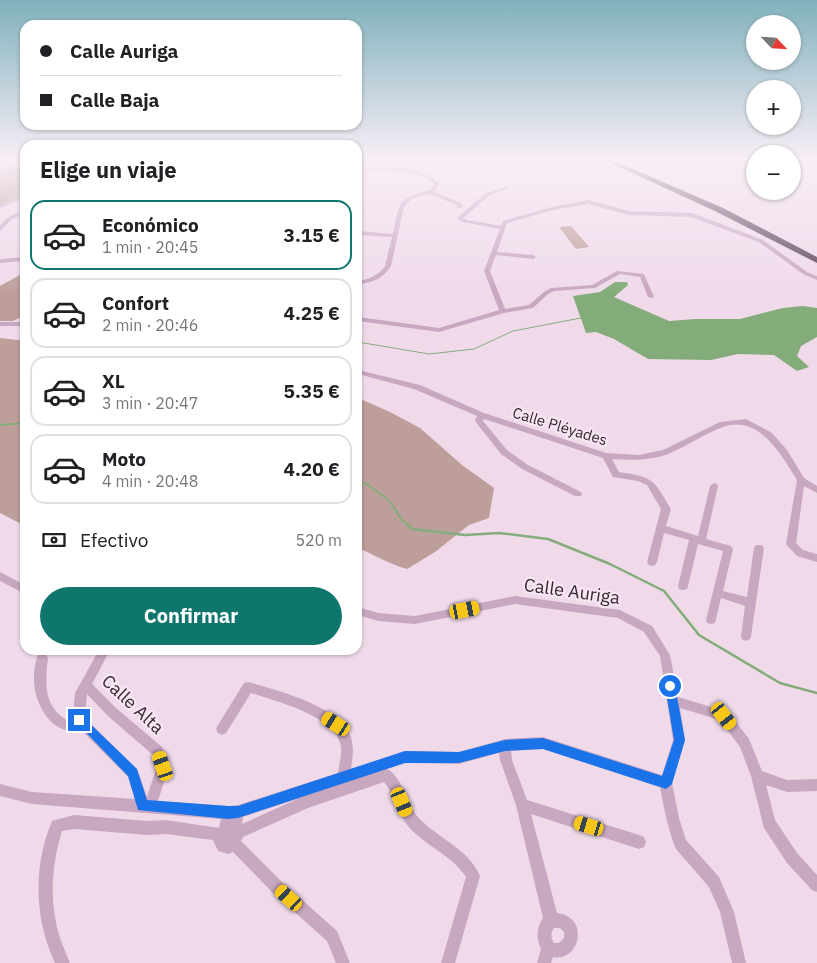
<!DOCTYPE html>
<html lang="es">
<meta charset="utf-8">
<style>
body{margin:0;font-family:"IBM Plex Sans",sans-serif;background:#f6f6f6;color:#202124;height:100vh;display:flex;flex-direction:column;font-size:19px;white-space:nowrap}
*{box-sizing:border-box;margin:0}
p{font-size:16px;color:#757577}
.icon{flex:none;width:28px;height:28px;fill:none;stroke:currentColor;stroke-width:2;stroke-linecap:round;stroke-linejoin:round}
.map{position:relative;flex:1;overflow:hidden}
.drawer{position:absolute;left:20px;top:140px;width:342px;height:515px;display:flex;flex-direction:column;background:#fff;border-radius:15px;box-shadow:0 1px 4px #0004}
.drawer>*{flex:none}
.top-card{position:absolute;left:20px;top:20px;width:342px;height:110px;border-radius:15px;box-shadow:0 1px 4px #0004;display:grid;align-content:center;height:110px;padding:0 20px;background:#fff}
.needle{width:32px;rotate:115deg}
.buttons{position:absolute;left:746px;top:15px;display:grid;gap:10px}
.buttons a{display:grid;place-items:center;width:55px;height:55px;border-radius:50%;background:#fff;box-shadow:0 1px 4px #0004;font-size:25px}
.end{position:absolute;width:22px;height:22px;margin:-11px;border:6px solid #1a73e8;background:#fff;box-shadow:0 0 0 2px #fff}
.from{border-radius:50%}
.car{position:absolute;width:15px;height:30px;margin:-15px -8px;border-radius:6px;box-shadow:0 0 4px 1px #0007;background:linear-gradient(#f5c518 24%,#345 0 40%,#f5c518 0 76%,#345 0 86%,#f5c518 0)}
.top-card b{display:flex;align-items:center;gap:18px;height:48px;font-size:19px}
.top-card b+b{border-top:1px solid #e0e0e0}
.top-card i{width:12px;height:12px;background:#202124}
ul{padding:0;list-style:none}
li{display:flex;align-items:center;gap:15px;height:70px;margin:0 10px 8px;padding:0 10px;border:2px solid #e0e0e0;border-radius:15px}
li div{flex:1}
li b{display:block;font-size:19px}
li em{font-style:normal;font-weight:700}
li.on{border-color:#0f766e}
li>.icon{width:45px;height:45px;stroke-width:1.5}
h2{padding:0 20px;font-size:22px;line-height:60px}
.pay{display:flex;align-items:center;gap:12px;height:55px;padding:0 20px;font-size:19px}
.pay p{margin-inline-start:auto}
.cta{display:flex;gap:10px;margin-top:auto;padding:10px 20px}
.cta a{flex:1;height:58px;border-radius:30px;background:#0f766e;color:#fff;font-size:20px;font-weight:700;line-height:58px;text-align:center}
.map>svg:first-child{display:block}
.green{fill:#be9e9b}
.water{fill:#84ac7a}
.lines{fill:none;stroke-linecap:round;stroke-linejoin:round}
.stream-far2{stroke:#84ac7a;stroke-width:1}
.stream-far1{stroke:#84ac7a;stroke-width:2}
.stream{stroke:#84ac7a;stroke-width:2.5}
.minor{fill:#c8a7c1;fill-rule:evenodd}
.highway{fill:#553e53;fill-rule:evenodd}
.route{fill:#1a73e8}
.labels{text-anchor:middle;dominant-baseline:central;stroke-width:4.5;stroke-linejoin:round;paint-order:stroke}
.street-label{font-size:15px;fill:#342733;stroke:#f8e6f3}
.near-street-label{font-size:18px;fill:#342733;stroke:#f8e6f3}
</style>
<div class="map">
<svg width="817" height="963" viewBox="0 0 817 963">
<rect width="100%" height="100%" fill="#f0daea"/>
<g class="green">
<polygon points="25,163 25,195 0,205 0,170"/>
<polygon points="571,226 589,247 576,249 559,227"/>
<polygon points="25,272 25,315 13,321 0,321 0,286"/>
<polygon points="0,338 25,341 25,526 0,513"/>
<path d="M358,398L390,412L420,428L462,465L494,488L489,518L469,525L435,552L407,569C389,564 375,555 358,548Z"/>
</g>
<polygon class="water" points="615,282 627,282 628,285 614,297 669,321 695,319 740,319 783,308 803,306 817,308 817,337 801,346 797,356 809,367 797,371 774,355 738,354 711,360 648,359 614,339 596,332 586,333 573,296 600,292"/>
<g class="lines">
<polyline class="stream-far2" points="358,342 429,354 474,349 513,331 581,318"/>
<g class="stream-far1">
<polyline points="0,425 25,423"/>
<polyline points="358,485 365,483 389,500 402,520 409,526"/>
</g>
<polyline class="stream" points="408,525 412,529 465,535 499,533 548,539 610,564 664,591 699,635 780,683 817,693"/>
<g class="minor">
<path d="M358,168C383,168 421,163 439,184L434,192L461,203L463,207L458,208L457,205L429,194L413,198L404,206L391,266C383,279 373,282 358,285V281C369,279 378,276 385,266L392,237L358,235V231L393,234C400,201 397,199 431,190L434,184C418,167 381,171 358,170Z"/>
<polygon points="506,187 508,187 508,189 490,195 463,218 467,220 501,226 503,221 552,207 588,200 629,211 692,213 763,240 807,272 817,276 817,280 803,274 759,242 691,217 629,215 588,204 553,210 507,223 497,252 533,255 536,257 533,259 496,255 490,271 505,309 529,305 544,292 551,288 592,285 617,271 644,274 654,297 653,298 648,297 640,277 620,274 595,288 554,291 548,294 533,308 504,313 439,332 358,321 358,317 439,328 499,310 484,271 500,229 463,222 457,218 486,193"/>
<polygon points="25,194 25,198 0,208 0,204"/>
<polygon points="25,209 25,213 11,220 0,231 0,226 7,218"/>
<polygon points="25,257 25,261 0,263 0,259"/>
<rect x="0" y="322" width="25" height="4"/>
<path d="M358,370L420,385L484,413L606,453L639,455L663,450L720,422L746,419L772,433L787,450L804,478L817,486V493L804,486L796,543L803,550L817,554V562L797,556L786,544L797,480C781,455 759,414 723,427C704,434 687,446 668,454C650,461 631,460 612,459L619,472C654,477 653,479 671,509L666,526L698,536L710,486L714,483L717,484L718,486L706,539L731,546L733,549L723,591L747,597L754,548L756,545H762L764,548L751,636L750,639L746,641L742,639L741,636L745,606L721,598L715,623L711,624L707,623L706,620L723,551L698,544L688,586L687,589L683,590L679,589L678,586L689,540L664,533L657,562L655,565L652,566L649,565L647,562L661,509L647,485L638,481L613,477L603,458L484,419L483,421L507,450L528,465L581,492L582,494L581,496H575L522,469L501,454L475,421L477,416L414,389L358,374Z"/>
<polygon points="0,572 25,585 25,594 0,581"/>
<path d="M515,596L620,610L652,626L670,655L678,697L728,712L749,739L762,771L787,780L817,779V791L787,792L766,785L775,820L797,853L817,875V892L812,890L787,863L764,828L751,776L740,747L720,720L680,708L685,740L672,783L679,818L686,840L719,877L734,912L746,963H732L720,912L709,887L676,849C668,829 664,809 660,787L543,749L511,751L512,760L527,800L639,835L644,837L646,842L644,847L639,849L531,814L557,913C591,917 579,963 553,957L551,963H537L541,949C536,937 536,929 543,918L516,805L500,760L499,753L459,764L405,763L387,769C402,776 407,805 418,817C438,839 468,848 480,876L455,963H441L466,877C452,855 425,846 408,826C397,813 395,795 384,782L308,808L243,837L241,841L282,882L337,931L350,963H336L327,941L272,892L233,852L229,854L218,851L213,840L166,834L147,835L74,829L62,831C51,867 49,903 60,938C63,947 67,955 70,963H55C34,918 33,867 52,821L74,815L147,821L166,820L219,828L221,819L32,804L0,796V784L32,792L135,799L128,777L79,728C57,739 38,709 35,690C33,679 34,664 38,655L42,653L46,655L48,658C45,682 43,706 67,720L73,717L75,693L99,650H110L92,684L116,708L162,747L169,766L158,801L228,806L238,805L338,773C339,765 342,755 341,746C336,716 276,701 251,693L226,733L222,735L218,733L216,729L218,725L244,683L248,682C276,690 332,704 348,731C355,743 353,756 351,769L405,751L459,752L505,739L543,737L662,775L673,740L660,656L644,632L618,618L515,604L415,624L378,621L358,615V607L378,613L415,616ZM87,694L108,716L153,755L157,766L147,797L137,769L85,718ZM306,796L302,797L242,824L243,817ZM554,928H560L564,932V938L559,943H554C551,938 550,933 554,928Z"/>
</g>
<polygon class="highway" points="602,159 610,159 723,208 817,257 817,263 717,212"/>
</g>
<linearGradient id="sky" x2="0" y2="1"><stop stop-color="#80b1bc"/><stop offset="0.54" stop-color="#f8eef6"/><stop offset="1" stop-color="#f8eef6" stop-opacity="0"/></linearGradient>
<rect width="817" height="294" fill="url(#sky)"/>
<polygon class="route" points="670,681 675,686 685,740 672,784 666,789 543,749 505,751 459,763 405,763 238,818 228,819 138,810 128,776 74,720 75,717 83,717 137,769 147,800 228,806 238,806 405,751 459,752 505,740 543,738 662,776 674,740 665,686"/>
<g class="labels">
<g class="street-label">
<text transform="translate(560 426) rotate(17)">Calle Pléyades</text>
</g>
<g class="near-street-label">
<text transform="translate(572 591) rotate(8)">Calle Auriga</text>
<text transform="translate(133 704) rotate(43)">Calle Alta</text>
</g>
</g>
</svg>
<div class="buttons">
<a><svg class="needle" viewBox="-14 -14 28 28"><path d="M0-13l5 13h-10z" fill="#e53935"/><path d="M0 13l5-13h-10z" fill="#757577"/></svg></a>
<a>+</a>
<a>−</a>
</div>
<i class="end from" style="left:670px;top:686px"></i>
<i class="end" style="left:79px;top:720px"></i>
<i class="car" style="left:465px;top:610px;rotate:79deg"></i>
<i class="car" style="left:724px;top:716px;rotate:142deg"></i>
<i class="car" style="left:336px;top:724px;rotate:302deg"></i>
<i class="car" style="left:163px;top:766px;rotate:341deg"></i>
<i class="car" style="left:402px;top:802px;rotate:157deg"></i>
<i class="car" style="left:589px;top:826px;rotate:287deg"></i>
<i class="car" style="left:289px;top:898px;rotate:312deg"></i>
<div class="top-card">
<b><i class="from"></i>Calle Auriga</b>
<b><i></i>Calle Baja</b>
</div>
<section class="drawer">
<h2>Elige un viaje</h2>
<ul>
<li class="on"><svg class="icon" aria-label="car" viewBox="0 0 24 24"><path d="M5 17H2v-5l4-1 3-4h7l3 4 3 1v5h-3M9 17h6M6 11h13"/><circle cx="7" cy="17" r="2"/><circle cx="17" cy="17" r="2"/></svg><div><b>Económico</b><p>1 min · 20:45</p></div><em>3.15 €</em></li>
<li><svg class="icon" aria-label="car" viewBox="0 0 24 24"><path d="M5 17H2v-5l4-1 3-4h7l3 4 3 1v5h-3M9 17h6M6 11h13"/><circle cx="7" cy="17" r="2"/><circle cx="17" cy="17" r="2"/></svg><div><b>Confort</b><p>2 min · 20:46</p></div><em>4.25 €</em></li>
<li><svg class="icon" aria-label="car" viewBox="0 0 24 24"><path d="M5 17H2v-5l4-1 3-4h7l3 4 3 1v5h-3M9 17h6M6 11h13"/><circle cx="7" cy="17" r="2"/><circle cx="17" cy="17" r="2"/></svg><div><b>XL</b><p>3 min · 20:47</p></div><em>5.35 €</em></li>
<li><svg class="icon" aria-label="car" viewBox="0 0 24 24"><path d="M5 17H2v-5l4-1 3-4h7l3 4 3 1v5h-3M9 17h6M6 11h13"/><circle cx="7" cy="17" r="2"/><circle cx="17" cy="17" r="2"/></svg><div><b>Moto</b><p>4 min · 20:48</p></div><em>4.20 €</em></li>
</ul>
<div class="pay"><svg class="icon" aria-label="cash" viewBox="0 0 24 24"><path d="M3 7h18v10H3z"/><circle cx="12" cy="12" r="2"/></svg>Efectivo<p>520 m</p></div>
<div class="cta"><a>Confirmar</a></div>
</section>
</div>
